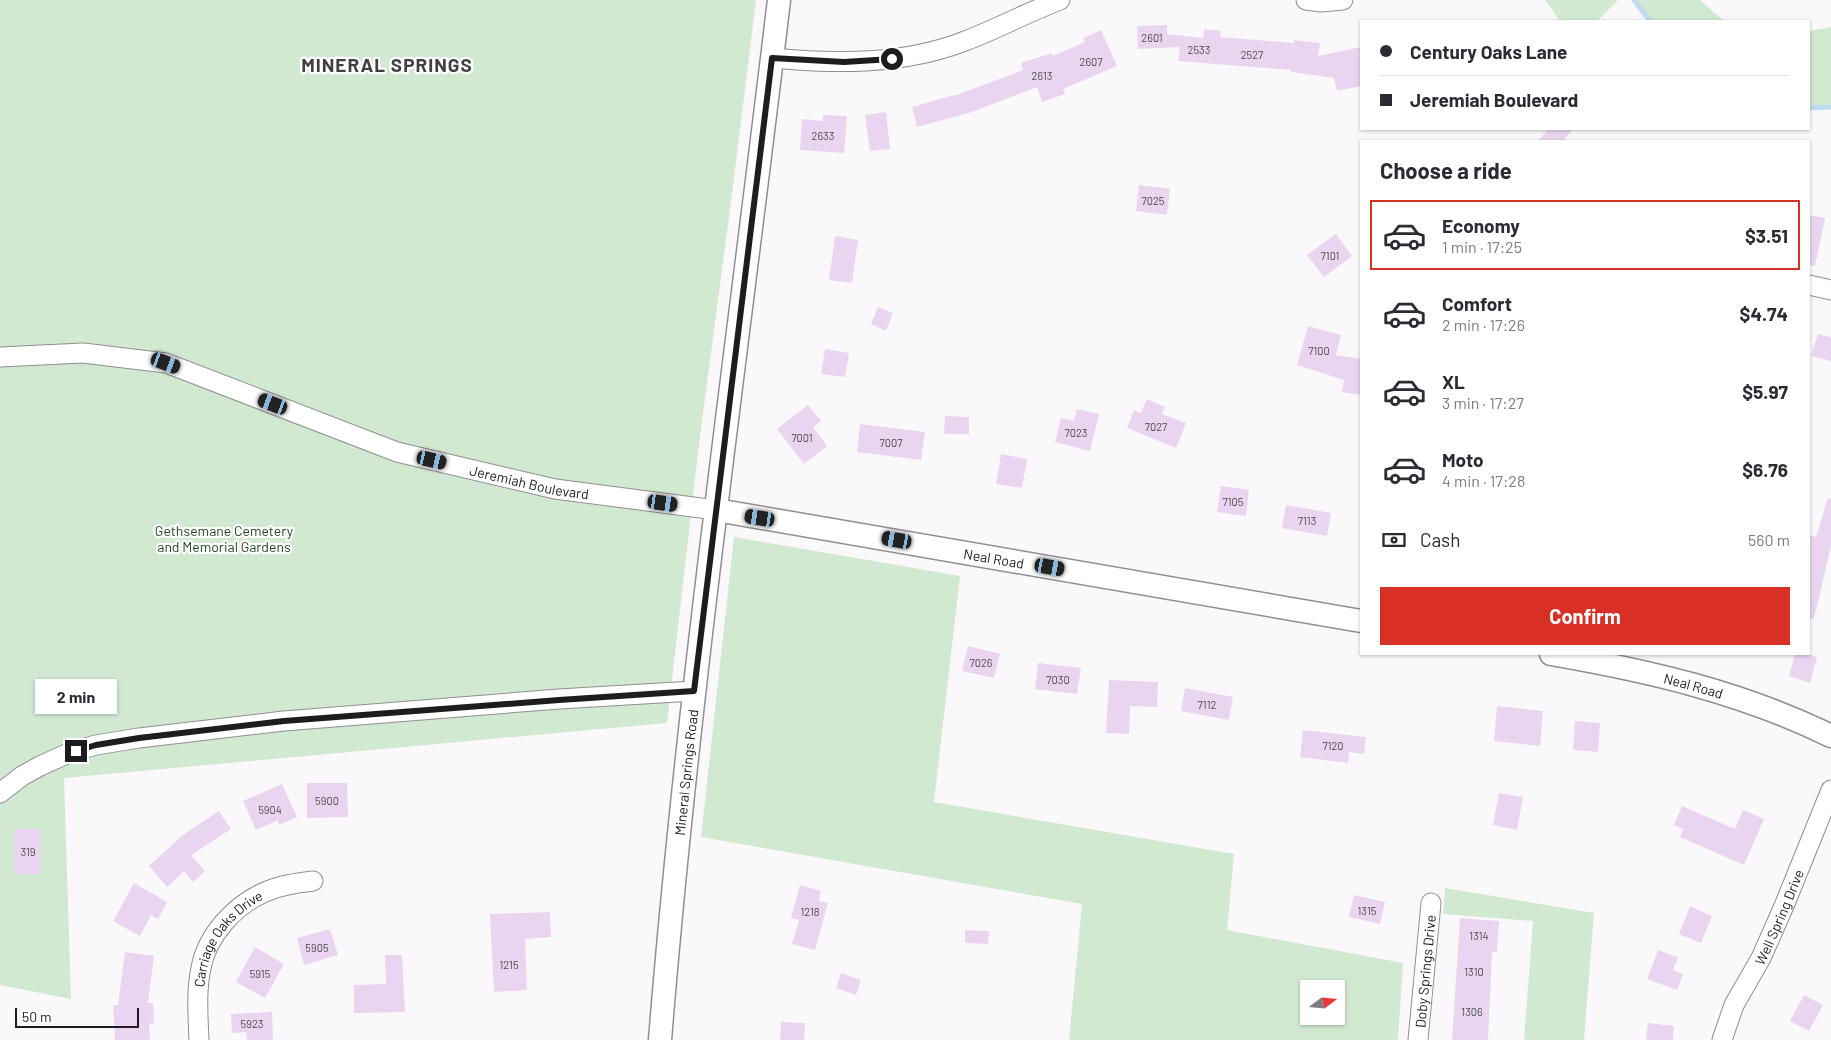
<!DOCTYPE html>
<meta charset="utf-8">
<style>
body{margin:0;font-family:Barlow,sans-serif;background:#f7f7f7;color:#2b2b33;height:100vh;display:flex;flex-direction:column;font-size:19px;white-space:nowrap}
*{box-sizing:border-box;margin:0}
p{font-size:16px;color:#7c7c81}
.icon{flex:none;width:28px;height:28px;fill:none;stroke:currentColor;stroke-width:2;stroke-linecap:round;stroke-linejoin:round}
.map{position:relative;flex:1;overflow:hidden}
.panel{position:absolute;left:1360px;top:140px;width:450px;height:515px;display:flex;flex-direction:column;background:#fff;border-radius:0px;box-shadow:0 1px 4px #0004}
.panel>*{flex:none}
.hud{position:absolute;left:1360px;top:20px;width:450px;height:110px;border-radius:0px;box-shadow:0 1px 4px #0004;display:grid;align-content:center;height:110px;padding:0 20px;background:#fff}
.needle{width:32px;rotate:74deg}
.fabs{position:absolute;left:1300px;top:980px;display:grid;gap:10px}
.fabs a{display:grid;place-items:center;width:45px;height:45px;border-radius:0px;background:#fff;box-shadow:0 1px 4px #0004;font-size:25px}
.scale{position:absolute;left:15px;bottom:12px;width:124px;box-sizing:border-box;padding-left:5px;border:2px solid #1d1c1e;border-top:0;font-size:14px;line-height:18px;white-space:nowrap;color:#1d1c1e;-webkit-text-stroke:4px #fff;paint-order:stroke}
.end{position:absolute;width:22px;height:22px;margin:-11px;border:6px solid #1d1c1e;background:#fff;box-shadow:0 0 0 2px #fff}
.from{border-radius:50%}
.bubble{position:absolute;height:35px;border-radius:0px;background:#fff;box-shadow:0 1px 4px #0004;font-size:16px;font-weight:700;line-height:35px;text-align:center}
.car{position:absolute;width:15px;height:30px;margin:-15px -8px;border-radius:6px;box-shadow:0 0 4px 1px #0007;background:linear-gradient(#222 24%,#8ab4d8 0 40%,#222 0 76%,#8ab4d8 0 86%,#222 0)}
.hud b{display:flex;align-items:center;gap:18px;height:48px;font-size:19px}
.hud b+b{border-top:1px solid #e1e1e2}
.hud i{width:12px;height:12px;background:#2b2b33}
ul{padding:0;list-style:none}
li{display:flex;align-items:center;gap:15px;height:70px;margin:0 10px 8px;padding:0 10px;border:2px solid transparent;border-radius:0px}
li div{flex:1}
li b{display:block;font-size:19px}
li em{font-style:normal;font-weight:700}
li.selected{border-color:#d93025}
li>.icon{width:45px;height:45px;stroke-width:1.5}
h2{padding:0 20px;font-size:22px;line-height:60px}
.pay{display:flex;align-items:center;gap:12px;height:55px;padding:0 20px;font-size:19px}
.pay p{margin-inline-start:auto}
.cta{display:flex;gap:10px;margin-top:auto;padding:10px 20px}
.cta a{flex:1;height:58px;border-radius:0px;background:#d93025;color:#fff;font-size:20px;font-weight:700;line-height:58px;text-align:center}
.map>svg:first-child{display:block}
.green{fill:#d1e8d1;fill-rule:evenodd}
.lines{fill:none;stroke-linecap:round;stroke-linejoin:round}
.stream{stroke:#c1dcf1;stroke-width:5}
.building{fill:#e9d5ef}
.minor-casing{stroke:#918e92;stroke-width:21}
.tertiary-casing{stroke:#918e92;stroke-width:25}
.minor{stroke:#fff;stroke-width:19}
.tertiary{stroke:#fff;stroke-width:22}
.route{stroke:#1d1c1e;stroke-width:6}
.labels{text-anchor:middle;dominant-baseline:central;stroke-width:4.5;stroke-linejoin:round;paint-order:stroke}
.number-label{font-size:11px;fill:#504a52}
.street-label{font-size:14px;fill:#1d1c1e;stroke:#fff}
.park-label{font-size:14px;fill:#234725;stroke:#fff}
.district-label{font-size:19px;font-weight:bold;letter-spacing:1px;fill:#423f43;stroke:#fff}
</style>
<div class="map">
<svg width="1831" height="1040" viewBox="0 0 1831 1040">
<rect width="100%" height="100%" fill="#fbf8fc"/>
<g class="green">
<polygon points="0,0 756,0 731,202 700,436 667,723 64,778 71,999 0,985"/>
<polygon points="1545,0 1618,0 1597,21 1560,21"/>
<polygon points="1634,0 1700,0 1724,21 1650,21"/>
<polygon points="1831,27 1831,107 1809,108 1809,31"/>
<path d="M734,537L960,576L934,802L1234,854L1227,930L1403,963L1398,1040H1069L1082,904L701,837ZM1309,989H1336V1016H1309Z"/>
<polygon points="1445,888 1594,913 1584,1040 1524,1040 1533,921 1443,914"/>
</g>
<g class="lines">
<g class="stream">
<polyline points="1634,0 1650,21"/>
<polyline points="1809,108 1831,107"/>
</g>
</g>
<g class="building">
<polygon points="1167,25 1167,34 1203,38 1204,29 1221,31 1220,37 1294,43 1294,40 1320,43 1318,56 1361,47 1361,86 1337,91 1334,78 1291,72 1291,70 1178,61 1180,47 1138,49 1137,26"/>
<polygon points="1101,30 1117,66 1063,89 1065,94 1042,102 1037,87 972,112 917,127 912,107 954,95 954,96 1023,70 1021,63 1052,53 1053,56 1085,42 1083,38"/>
<polygon points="886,112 890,149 870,151 865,115"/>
<polygon points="823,115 847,116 844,153 800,150 802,119 823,121"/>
<polygon points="1548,129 1573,129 1563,141 1538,141"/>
<polygon points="1139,185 1170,189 1167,215 1136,211"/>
<polygon points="1809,215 1825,218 1815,266 1809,265"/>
<polygon points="1336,234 1352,256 1324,277 1307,255"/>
<polygon points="835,236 858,240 852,283 829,280"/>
<polygon points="878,307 893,313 886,331 871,324"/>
<polygon points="1308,326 1341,335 1336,355 1361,359 1361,395 1342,392 1344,380 1297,365"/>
<polygon points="1818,334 1831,337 1831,361 1811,356"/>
<polygon points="825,349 849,353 845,377 821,374"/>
<polygon points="1147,399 1165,407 1162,414 1186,423 1176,448 1127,428 1134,410 1141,413"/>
<polygon points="808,405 821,421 813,427 827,446 804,464 777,429"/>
<polygon points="1077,409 1099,414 1090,451 1055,442 1061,418 1074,421"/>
<polygon points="945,416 969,417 969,434 944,434"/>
<polygon points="860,424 925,432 921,460 857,452"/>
<polygon points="1001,454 1027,459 1022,488 996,484"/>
<polygon points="1221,486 1249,490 1246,516 1217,512"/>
<polygon points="1828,498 1831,499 1831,546 1814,619 1809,619 1809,543 1810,535 1816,537"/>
<polygon points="1286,505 1331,513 1327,536 1282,528"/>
<polygon points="968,646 1000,654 994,678 962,671"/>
<polygon points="1795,654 1808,654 1817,657 1810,683 1789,676"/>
<polygon points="1038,663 1081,668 1077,694 1035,689"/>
<polygon points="1109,680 1158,682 1157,707 1130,706 1129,734 1106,733"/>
<polygon points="1185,688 1233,697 1229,720 1181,711"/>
<polygon points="1497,706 1543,711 1540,746 1494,741"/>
<polygon points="1575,721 1600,723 1598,752 1573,750"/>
<polygon points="1303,730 1366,737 1364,754 1349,752 1348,763 1300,757"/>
<polygon points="307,783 347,783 348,817 307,818"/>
<polygon points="282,784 297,817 279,825 278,820 256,830 243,801"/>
<polygon points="1499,793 1523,797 1517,830 1493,825"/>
<polygon points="1682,806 1735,829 1743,810 1764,819 1744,865 1680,837 1683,829 1674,825"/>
<polygon points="219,811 231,829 191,855 205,871 193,882 184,871 167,887 149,866 183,835"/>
<rect x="14" y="829" width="27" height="45"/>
<polygon points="134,883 167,902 158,919 151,915 140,936 113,921"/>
<polygon points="800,885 821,891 819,901 828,903 815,950 792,944 799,920 791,918"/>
<polygon points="1354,895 1385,902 1380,924 1349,917"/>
<polygon points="1690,906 1712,916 1701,943 1679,934"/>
<polygon points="550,912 551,937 525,939 527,990 494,992 490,914"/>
<polygon points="1460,918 1499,921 1497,952 1492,952 1488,1040 1452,1040"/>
<polygon points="330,929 338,955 304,965 297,938"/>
<polygon points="965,930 989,931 988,944 965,943"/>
<polygon points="255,947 284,964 265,998 236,982"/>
<polygon points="1658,950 1678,957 1673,970 1683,974 1677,990 1647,979"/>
<polygon points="125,952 154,956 148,1003 153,1003 154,1023 149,1024 150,1040 115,1040 113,1005 118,1005"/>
<polygon points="385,955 402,955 405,1012 354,1013 354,985 386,984"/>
<polygon points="841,973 861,980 856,995 836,988"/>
<polygon points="1804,995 1823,1005 1809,1031 1790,1021"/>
<polygon points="272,1012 273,1040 247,1040 246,1032 232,1033 231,1014"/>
<polygon points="781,1022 805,1023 804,1040 780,1040"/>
<polygon points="1648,1023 1674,1026 1673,1040 1646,1040"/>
</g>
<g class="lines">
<defs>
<g id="minor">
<polyline points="1306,0 1321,2 1343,0"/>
<path d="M772,58C836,64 904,65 965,41C997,29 1028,12 1060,0"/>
<polyline points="1809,285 1831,290"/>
<path id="s1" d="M0,357L83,353L166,363L397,452L555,489L716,510"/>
<polyline points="0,793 22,776 40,766 71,752 96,745 139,738 284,721 559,699 694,691"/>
<path id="s2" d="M199,1040C198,1016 196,991 201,968C207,935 235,905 265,892C281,885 297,883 313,881"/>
<path id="s3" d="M1418,1040L1431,903"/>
<path id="s4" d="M1722,1040L1734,1005L1761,958L1784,906L1831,790"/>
</g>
<g id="tertiary">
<path id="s5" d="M716,510L1361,621"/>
<path id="s6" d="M1551,654C1649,671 1741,692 1831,736"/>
<path id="s7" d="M660,1040C688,692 738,346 779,0"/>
</g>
</defs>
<use href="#minor" class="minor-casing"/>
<use href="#tertiary" class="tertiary-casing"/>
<use href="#minor" class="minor"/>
<use href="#tertiary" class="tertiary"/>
</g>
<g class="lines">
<polyline class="route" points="76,751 96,745 139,738 284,721 559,700 694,691 772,58 844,62 892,59"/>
</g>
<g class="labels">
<g class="number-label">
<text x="1152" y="37">2601</text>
<text x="1199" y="49">2533</text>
<text x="1252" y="54">2527</text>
<text x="1091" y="61">2607</text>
<text x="1042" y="75">2613</text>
<text x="823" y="135">2633</text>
<text x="1153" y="200">7025</text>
<text x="1330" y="255">7101</text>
<text x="1319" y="350">7100</text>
<text x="1156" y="426">7027</text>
<text x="1076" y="432">7023</text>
<text x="802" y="437">7001</text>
<text x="891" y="442">7007</text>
<text x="1233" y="501">7105</text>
<text x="1307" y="520">7113</text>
<text x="981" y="662">7026</text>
<text x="1058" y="679">7030</text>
<text x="1207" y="704">7112</text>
<text x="1333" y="745">7120</text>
<text x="327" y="800">5900</text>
<text x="270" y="809">5904</text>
<text x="28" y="851">319</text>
<text x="1367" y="910">1315</text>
<text x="810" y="911">1218</text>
<text x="1479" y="935">1314</text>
<text x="317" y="947">5905</text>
<text x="509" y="964">1215</text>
<text x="1474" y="971">1310</text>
<text x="260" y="973">5915</text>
<text x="1472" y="1011">1306</text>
<text x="252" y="1023">5923</text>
</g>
<g class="street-label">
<text stroke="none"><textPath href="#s1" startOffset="550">Jeremiah Boulevard</textPath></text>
<text stroke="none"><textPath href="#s5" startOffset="282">Neal Road</textPath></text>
<text stroke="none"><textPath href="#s6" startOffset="146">Neal Road</textPath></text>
<text stroke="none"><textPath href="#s7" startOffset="269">Mineral Springs Road</textPath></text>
<text stroke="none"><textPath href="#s4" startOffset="136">Well Spring Drive</textPath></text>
<text stroke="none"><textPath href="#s2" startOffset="112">Carriage Oaks Drive</textPath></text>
<text stroke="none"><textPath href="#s3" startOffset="69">Doby Springs Drive</textPath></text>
</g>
<g class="park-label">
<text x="224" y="530">Gethsemane Cemetery<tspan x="224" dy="16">and Memorial Gardens</tspan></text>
</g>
<g class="district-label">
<text x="387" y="64">MINERAL SPRINGS</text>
</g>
</g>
</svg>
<div class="fabs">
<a><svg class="needle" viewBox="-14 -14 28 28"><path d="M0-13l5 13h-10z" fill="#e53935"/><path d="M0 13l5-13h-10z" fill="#7c7c81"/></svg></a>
</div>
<div class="scale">50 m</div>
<i class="end from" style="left:892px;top:59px"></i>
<i class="end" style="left:76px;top:751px"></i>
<div class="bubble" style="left:35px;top:679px;width:82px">2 min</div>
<i class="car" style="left:166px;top:363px;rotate:111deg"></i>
<i class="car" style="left:273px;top:404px;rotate:291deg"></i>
<i class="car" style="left:432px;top:460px;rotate:103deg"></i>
<i class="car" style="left:663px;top:503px;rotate:98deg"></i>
<i class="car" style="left:760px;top:518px;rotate:279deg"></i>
<i class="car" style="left:897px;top:540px;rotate:280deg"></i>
<i class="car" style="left:1050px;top:567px;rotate:100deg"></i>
<div class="hud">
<b><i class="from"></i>Century Oaks Lane</b>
<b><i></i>Jeremiah Boulevard</b>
</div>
<section class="panel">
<h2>Choose a ride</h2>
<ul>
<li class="selected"><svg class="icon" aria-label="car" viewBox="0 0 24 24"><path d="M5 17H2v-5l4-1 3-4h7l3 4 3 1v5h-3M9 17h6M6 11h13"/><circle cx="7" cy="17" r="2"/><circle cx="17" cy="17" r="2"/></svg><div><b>Economy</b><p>1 min · 17:25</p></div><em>$3.51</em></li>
<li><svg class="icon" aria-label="car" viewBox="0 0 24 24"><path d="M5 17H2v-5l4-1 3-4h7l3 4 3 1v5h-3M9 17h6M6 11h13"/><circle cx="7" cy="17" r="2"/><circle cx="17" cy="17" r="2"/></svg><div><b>Comfort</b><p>2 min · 17:26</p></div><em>$4.74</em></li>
<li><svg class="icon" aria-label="car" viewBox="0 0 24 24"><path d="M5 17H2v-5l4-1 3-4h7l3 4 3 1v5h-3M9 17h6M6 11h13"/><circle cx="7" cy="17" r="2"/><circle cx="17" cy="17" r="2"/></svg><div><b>XL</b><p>3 min · 17:27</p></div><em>$5.97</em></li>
<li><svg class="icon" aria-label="car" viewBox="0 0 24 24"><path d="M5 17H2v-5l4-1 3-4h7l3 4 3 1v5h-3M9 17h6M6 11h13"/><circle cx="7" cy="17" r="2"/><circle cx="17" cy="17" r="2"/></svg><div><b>Moto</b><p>4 min · 17:28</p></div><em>$6.76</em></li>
</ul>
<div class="pay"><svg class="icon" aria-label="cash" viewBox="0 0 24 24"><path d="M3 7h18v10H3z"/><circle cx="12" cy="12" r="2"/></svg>Cash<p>560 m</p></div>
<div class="cta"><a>Confirm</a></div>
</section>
</div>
